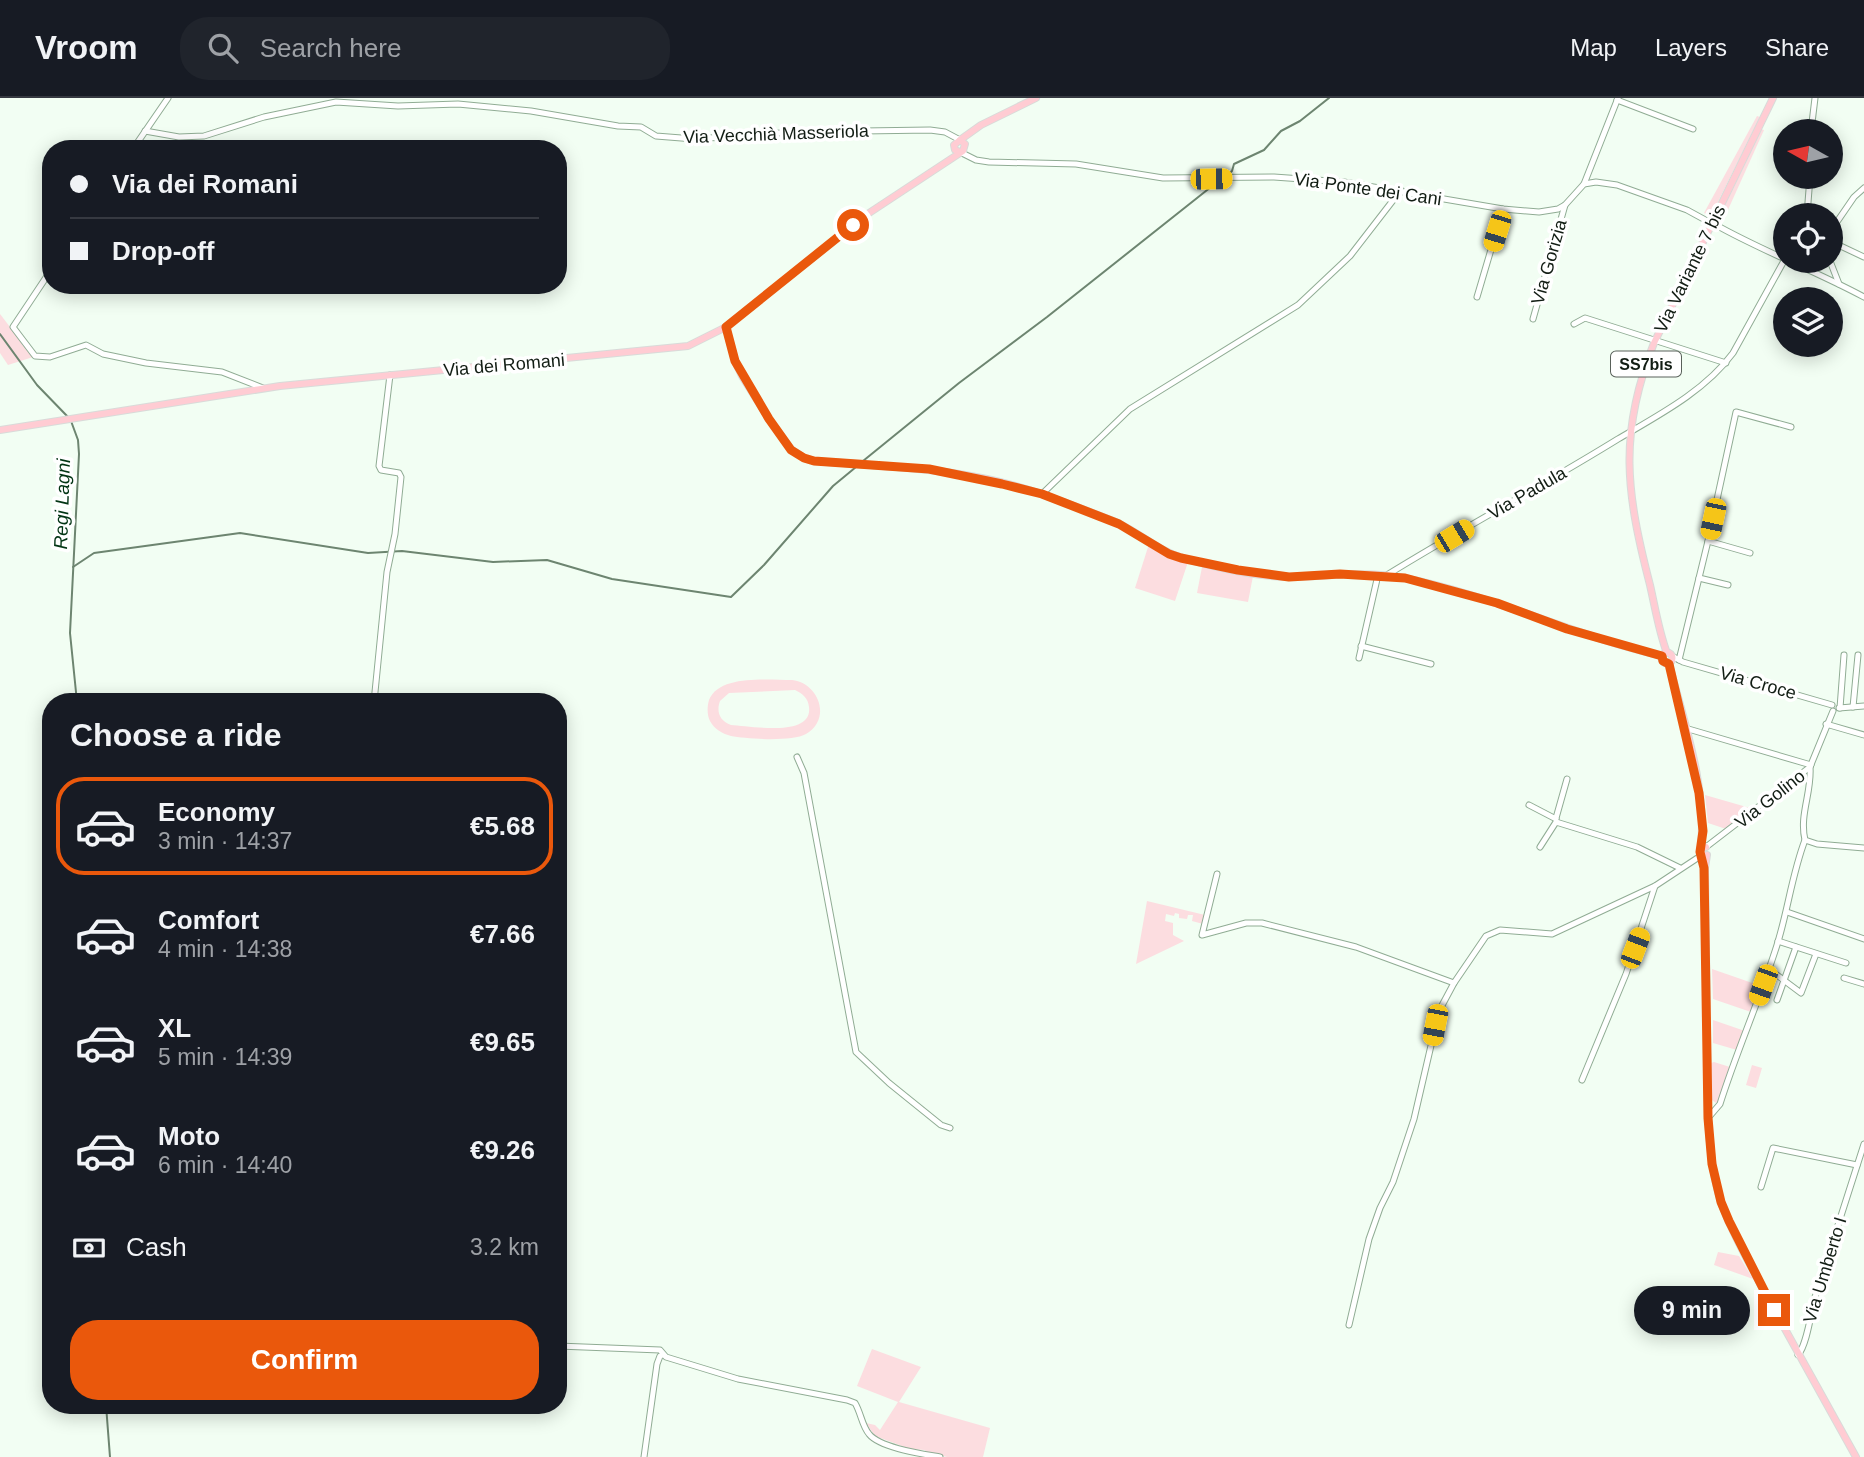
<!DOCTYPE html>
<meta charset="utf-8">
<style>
body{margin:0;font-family:Helvetica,sans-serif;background:#20242c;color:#f1f3f6;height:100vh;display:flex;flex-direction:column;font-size:26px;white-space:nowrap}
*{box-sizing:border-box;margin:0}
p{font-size:23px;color:#9ea1a6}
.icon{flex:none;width:38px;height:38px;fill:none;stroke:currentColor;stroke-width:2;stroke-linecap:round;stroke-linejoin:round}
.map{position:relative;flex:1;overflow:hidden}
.drawer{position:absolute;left:42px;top:595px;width:525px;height:721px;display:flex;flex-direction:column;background:#171b24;border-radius:28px;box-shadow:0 4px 18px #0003}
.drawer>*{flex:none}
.top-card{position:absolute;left:42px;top:42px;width:525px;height:154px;border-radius:28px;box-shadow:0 4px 18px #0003;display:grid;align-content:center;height:154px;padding:0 28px;background:#171b24}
.needle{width:46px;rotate:278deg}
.tools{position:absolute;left:1773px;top:21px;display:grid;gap:14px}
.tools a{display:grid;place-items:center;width:70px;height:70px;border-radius:50%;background:#171b24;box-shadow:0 4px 18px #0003;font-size:35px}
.end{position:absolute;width:32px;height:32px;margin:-16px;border:9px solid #ea580c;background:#fff;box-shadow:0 0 0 4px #fff}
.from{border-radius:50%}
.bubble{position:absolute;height:49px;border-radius:24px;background:#171b24;box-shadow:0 4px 18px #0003;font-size:23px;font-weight:600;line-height:49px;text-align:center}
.car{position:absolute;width:21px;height:42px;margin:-21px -10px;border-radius:9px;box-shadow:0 0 5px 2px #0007;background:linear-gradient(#f5c518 24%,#345 0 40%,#f5c518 0 76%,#345 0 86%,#f5c518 0)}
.top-card b{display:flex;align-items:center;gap:24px;height:66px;font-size:26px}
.top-card b+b{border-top:2px solid #363941}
.top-card i{width:18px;height:18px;background:#f1f3f6}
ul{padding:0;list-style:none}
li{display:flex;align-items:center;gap:21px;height:98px;margin:0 14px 10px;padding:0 14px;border:4px solid transparent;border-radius:28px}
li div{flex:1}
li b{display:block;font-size:26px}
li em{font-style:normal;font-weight:600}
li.selected{border-color:#ea580c}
li>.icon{width:63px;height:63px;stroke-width:1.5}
h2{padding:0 28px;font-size:32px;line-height:84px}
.pay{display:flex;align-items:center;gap:18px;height:77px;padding:0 28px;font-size:26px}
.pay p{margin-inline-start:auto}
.button{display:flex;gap:14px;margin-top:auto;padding:14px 28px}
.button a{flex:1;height:80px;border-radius:28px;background:#ea580c;color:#fff;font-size:28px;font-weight:600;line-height:80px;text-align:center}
header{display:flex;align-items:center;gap:42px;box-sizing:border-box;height:98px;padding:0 35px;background:#171b24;border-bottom:2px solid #363941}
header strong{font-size:33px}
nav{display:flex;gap:38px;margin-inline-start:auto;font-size:24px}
.search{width:490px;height:63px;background:#20242c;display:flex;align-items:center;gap:18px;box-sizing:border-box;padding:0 24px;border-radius:28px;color:#9ea1a6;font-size:26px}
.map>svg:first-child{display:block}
.green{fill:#fcdde0;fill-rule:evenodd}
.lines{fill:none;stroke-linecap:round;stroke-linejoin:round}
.stream{stroke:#6d8570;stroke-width:2}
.minor-casing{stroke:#90ac94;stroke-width:7}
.major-casing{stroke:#d9dbd9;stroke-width:8}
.minor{stroke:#fff;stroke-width:5}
.major{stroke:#ffccd3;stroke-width:6}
.route{stroke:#ea580c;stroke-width:9}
.labels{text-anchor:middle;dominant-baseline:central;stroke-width:7;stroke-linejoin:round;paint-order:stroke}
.shield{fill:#fff;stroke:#59615a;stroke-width:2}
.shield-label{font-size:16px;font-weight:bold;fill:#121d14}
.street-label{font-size:18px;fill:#121d14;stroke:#fff}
.water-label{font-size:19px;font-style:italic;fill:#023514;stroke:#fff}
</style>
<header>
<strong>Vroom</strong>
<div class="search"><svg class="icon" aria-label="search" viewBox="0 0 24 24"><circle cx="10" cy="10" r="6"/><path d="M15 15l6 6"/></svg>Search here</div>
<nav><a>Map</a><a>Layers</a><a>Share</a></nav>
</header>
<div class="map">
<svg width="1864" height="1359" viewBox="0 0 1864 1359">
<rect width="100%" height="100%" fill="#f2fef3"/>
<g class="green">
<polygon points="1757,18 1760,19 1711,118 1704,115"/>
<polygon points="1761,31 1764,32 1722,125 1717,123"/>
<polygon points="0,216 33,259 8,267 0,255"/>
<polygon points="1149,446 1188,464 1175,503 1135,490"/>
<polygon points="1202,469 1253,478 1248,504 1197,495"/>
<path d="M792,582C819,585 832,621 806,636C792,644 747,641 731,638C723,636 714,631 710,623C707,617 707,609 709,602C719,576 769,582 792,582ZM795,592C803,596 808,600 809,609C813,640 750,628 731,627C720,623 716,614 720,603L729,595Z"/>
<polygon points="1705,697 1750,710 1750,715 1729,732 1708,725"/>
<polygon points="1147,803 1205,817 1203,826 1192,823 1193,817 1188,817 1187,821 1179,820 1179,816 1175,815 1174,818 1166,816 1165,823 1173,825 1173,837 1184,843 1136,866"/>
<polygon points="1712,871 1761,888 1751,914 1713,901"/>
<polygon points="1713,922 1745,933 1737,952 1713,945"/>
<polygon points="1714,964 1730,969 1719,1003 1716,1005 1712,1002 1711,965"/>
<polygon points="1752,967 1762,970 1756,990 1746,987"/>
<polygon points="1718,1154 1739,1158 1753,1181 1714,1167"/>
<polygon points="872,1251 921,1269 899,1304 990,1330 983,1359 947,1359 926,1354 925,1352 910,1351 875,1338 866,1325 875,1327 880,1332 898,1304 857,1288"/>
</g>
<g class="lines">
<g class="stream">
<polyline points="1226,78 1232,73 1234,66 1264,52 1281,33 1300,23 1329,0"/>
<polyline points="0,236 37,287 68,319"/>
<polyline points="71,323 78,342 79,356 70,535 77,604"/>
<polyline points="863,363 959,285 1047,219 1221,81"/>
<polyline points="73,469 94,455 240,435 368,455 402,453 493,464 547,462 612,481 731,499 764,467 833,388 856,369"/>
<polyline points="106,1307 110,1359"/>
</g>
<defs>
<g id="minor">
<polyline points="1617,2 1693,31"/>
<polyline points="145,33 179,39 204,38 264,19 336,4 398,8 458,6 531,13 618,28 641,29 656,38 694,41 795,34 930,32 945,34 960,42"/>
<polyline points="1811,33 1815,0"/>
<polyline points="133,51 168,0"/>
<polyline points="960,54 976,62 989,64 1076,66 1163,80 1274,79 1344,84 1503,111 1539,114 1558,111 1565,107 1584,86 1596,84 1617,87 1687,112 1709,124"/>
<polyline points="1584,86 1618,0"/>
<polyline points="1807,117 1810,79"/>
<path d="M1716,127C1764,154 1816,173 1864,199"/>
<polyline points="1830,134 1854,99 1864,90"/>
<polyline points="1830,143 1864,159"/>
<polyline points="1830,163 1839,186"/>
<polyline points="51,172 13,229 35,258 50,259 86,247 103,256 146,265 222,274 263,290"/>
<polyline points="1477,199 1503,111"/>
<polyline points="1533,221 1565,107"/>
<polyline points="1574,226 1585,220 1726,265"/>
<polyline points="1042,396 1130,311 1298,207 1350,158 1401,92"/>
<polyline points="1708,443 1750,455"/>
<path d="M1387,477C1463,430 1542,388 1618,341C1659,317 1705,293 1733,255L1785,161"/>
<polyline points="1699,480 1728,487"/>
<polyline points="1361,548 1431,566"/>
<polyline points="1672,558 1683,564 1832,607"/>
<polyline points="1359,560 1378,477"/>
<polyline points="1679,562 1708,443 1736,314 1791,329"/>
<polyline points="374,604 387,474 395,436 401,379 399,375 381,372 379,368 390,277"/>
<polyline points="1853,609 1858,557"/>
<polyline points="1839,610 1864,608"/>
<polyline points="1840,610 1844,557"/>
<polyline points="1826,626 1864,637"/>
<polyline points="1685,630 1811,667"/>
<polyline points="797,659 804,675 856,954 889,985 941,1027 950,1030"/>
<path d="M1810,669C1812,694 1799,717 1805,742L1817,746L1864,750"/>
<polyline points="1529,707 1556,721"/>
<polyline points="1556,720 1567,681"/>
<polyline points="1540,749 1556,724 1637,749 1680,770"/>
<polyline points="1706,749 1810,669 1833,613"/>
<polyline points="1217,776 1202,837 1246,825 1262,825 1356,849 1454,885"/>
<polyline points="1787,814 1864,841"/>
<polyline points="1778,843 1846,865"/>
<polyline points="1769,871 1801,895 1816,856"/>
<polyline points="1844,880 1864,886"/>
<polyline points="1777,902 1796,849"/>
<polyline points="1582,982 1626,876 1655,788"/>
<path d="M1708,1020L1720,1006C1737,952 1760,901 1777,847C1788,812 1792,776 1805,742"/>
<polyline points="1761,1089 1773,1050 1857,1067"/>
<polyline points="1349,1227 1369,1141 1380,1110 1393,1084 1414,1021 1439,913 1454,885 1486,838 1500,832 1552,836 1655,788 1702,757"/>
<path d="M558,1248L660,1252L666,1259L738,1281L847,1302L855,1305C861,1315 862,1328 869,1336C880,1350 923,1356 940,1359"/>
<path d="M1798,1257C1807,1247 1811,1214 1815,1199L1864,1046"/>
<polyline points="644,1359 657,1266 660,1258 663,1257"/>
</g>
<g id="major">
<polyline points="960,42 981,27 1036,0"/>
<path d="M726,229L735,263L742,278L769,321L791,351L804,360L814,363C891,369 970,370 1044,397C1068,406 1094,415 1118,425C1141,436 1159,453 1183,460C1217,470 1257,479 1293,479C1330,478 1367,473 1404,480C1492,497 1574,538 1662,558"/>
<polyline points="0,332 280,288 688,248 726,229 866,117 963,53 965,46 960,42 954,47 955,52 960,54"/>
<circle cx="1667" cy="560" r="5.5"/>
<path d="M1667,555C1659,534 1655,509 1650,487C1626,394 1618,336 1654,245L1773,0"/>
<path d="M1669,566C1684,624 1707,689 1701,750"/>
<polyline points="1703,757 1700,751 1706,749"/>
<path d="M1707,757L1705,770L1708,1020C1710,1048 1712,1076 1721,1104C1732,1136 1750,1166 1765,1195C1795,1250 1826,1304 1856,1359"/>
</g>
</defs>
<use href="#minor" class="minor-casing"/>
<use href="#major" class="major-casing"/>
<use href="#minor" class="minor"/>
<use href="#major" class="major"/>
</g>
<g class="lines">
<polyline class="route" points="853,127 726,229 735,263 769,321 791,352 804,360 814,363 929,371 1002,386 1042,396 1119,426 1169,456 1181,460 1238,472 1289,479 1340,476 1405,480 1497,505 1567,531 1662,558 1663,563 1669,566 1699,695 1703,733 1700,754 1704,770 1708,1020 1712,1066 1721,1104 1729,1123 1774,1212"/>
</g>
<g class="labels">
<rect class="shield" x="1611" y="253.5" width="70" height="25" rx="5"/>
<g class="shield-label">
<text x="1646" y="266">SS7bis</text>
</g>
<g class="street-label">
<text transform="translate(776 36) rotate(-2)">Via Vecchià Masseriola</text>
<text transform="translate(1368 91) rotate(8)">Via Ponte dei Cani</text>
<text transform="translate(1549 164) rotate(-74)">Via Gorizia</text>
<text transform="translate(1690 171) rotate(-64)">Via Variante 7 bis</text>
<text transform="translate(504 267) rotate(-5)">Via dei Romani</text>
<text transform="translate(1527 395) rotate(-30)">Via Padula</text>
<text transform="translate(1758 585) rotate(16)">Via Croce</text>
<text transform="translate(1770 701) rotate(-38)">Via Golino</text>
<text transform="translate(1825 1172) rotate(-73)">Via Umberto I</text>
</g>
<g class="water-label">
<text transform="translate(62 406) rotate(-88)">Regi Lagni</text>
</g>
</g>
</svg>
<div class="tools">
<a><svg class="needle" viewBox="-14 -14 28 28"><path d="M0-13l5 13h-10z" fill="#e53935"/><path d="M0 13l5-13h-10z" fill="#9ea1a6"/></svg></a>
<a><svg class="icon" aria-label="locate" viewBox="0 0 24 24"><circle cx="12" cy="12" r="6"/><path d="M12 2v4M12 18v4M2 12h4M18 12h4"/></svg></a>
<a><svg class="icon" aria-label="layers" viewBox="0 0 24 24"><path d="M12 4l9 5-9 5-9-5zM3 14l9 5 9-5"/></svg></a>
</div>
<i class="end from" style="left:853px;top:127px"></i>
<i class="end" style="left:1774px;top:1212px"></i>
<div class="bubble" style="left:1634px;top:1188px;width:116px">9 min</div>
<i class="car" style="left:1211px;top:81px;rotate:89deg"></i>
<i class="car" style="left:1497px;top:133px;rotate:197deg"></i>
<i class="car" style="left:1713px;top:421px;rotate:192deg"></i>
<i class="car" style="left:1454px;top:438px;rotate:59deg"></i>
<i class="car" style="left:1635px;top:850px;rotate:21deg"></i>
<i class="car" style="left:1763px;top:887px;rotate:200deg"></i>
<i class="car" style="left:1435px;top:927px;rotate:191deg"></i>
<div class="top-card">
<b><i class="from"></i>Via dei Romani</b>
<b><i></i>Drop-off</b>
</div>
<section class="drawer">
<h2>Choose a ride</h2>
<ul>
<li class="selected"><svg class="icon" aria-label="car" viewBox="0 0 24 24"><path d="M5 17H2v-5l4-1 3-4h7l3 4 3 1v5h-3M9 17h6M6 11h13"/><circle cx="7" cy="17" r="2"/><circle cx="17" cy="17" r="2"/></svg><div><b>Economy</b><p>3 min · 14:37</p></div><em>€5.68</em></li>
<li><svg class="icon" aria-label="car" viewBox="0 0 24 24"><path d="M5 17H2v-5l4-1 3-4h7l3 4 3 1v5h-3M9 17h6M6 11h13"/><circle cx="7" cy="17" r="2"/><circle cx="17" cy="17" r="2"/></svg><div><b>Comfort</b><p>4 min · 14:38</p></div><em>€7.66</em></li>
<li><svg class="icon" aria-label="car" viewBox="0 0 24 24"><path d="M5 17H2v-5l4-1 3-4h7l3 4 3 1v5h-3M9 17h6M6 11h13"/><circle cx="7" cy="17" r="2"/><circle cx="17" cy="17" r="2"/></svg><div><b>XL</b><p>5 min · 14:39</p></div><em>€9.65</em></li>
<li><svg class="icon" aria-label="car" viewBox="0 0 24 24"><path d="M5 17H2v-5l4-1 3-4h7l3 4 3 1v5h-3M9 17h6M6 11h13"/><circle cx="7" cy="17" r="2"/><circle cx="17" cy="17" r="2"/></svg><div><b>Moto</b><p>6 min · 14:40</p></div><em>€9.26</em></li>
</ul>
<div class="pay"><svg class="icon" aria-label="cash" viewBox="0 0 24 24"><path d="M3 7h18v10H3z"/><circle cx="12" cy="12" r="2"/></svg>Cash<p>3.2 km</p></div>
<div class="button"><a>Confirm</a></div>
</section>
</div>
